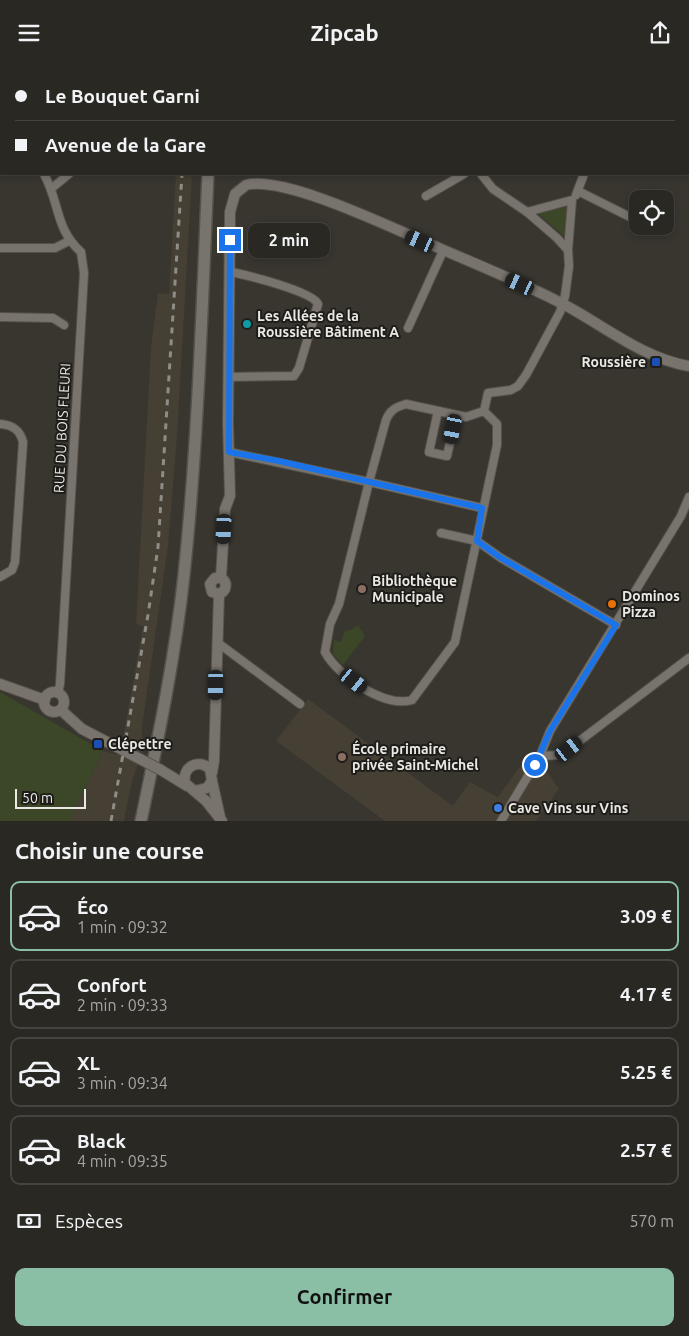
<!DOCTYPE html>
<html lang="fr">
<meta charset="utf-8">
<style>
body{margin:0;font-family:Ubuntu,sans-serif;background:#32302b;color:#f1f3f6;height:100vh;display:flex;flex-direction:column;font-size:19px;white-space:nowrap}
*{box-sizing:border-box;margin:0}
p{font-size:16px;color:#a5a6a6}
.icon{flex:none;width:28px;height:28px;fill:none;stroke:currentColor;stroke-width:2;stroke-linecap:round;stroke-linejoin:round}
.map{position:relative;height:756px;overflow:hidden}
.drawer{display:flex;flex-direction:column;background:#2a2823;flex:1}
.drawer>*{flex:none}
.banner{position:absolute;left:0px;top:0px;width:690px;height:110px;box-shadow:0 2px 8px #0003,0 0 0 1px #464441;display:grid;align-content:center;height:110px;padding:0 15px;background:#2a2823}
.fabs{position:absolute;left:629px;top:125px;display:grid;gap:10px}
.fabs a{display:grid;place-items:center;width:45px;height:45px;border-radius:10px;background:#2a2823;box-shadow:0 2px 8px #0003,0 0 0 1px #464441;font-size:25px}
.scale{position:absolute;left:15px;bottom:12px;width:71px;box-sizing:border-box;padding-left:5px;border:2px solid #eae9e4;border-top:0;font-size:14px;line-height:18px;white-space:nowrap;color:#eae9e4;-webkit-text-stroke:4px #1e1d1a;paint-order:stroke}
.end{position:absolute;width:22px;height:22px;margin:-11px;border:6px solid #1a73e8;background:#fff;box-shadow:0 0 0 2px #fff}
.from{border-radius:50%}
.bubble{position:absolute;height:35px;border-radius:10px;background:#2a2823;box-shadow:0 2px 8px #0003,0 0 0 1px #464441;font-size:16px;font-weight:600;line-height:35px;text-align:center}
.car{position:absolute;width:15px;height:30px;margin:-15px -8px;border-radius:6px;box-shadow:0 0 4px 1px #0007;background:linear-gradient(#222 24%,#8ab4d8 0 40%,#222 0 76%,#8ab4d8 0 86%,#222 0)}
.banner b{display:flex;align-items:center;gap:18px;height:48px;font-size:19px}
.banner b+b{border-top:1px solid #464441}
.banner i{width:12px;height:12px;background:#f1f3f6}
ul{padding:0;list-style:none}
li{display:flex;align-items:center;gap:15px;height:70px;margin:0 10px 8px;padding:0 5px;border:2px solid #464441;border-radius:10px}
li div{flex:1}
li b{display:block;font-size:19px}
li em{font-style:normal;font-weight:600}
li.current{border-color:#8abfa5}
li>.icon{width:45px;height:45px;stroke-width:1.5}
h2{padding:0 15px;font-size:22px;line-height:60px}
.pay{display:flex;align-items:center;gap:12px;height:55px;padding:0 15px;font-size:19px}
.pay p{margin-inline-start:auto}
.primary-button{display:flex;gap:10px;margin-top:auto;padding:10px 15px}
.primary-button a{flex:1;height:58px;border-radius:10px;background:#8abfa5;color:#111;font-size:20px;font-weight:600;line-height:58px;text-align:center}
header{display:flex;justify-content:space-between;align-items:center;height:65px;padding:0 15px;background:#2a2823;font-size:22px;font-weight:600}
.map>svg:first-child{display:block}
.built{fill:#453f34}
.green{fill:#3b4727}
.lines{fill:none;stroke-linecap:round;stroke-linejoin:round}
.minor-casing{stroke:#55524c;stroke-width:10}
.tertiary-casing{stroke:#55524c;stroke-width:12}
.secondary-casing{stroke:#55524c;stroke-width:14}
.minor{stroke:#78746d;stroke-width:8}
.tertiary{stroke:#78746d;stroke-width:10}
.secondary{stroke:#78746d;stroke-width:11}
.rail{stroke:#8e8d87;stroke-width:3;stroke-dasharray:6 6;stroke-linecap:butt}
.tertiary-bridge-casing{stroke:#55524c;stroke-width:12;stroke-linecap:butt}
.tertiary-bridge{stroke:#78746d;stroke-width:10}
.route{stroke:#1a73e8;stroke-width:6}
.culture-dot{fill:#0f9aa8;stroke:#1e1d1a;stroke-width:2}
.transit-dot{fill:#1a4fb4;stroke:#1e1d1a;stroke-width:2}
.education-dot{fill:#8d6e63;stroke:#1e1d1a;stroke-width:2}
.food-dot{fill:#e8710a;stroke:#1e1d1a;stroke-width:2}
.shop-dot{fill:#3f7fe0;stroke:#1e1d1a;stroke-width:2}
.labels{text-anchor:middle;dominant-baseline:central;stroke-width:4;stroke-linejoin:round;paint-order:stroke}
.poi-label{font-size:14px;font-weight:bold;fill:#eae9e4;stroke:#1e1d1a;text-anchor:start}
.street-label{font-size:14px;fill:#eae9e4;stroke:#1e1d1a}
</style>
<header><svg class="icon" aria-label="menu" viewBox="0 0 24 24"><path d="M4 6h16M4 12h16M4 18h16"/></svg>Zipcab<svg class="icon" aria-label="share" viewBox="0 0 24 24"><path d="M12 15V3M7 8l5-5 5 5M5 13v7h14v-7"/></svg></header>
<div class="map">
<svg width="689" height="756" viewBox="0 0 689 756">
<rect width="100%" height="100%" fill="#38362f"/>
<g class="built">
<polygon points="176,109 192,109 177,372 168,481 142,662 142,686 131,720 124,756 69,756 103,686 117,690 123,673 143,561 136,559 151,282 158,228 169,229"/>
<polygon points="308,634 453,741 470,717 498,732 526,693 549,709 559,724 536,756 385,756 276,676"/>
</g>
<g class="green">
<polygon points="567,142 564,171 537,148"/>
<polygon points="358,560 365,571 343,600 333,589 334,575 341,577 345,566 351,565"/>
<polygon points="0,627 103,686 69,756 0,756"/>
</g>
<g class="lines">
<defs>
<g id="minor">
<polyline points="8,0 8,1"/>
<polyline points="109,0 109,1"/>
<polyline points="527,0 529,1"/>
<polyline points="383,1 384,0"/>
<polyline points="501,1 502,0"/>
<path d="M44,109C60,138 55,164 81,187L84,208L60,619L58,628"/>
<polyline points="52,123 69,109"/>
<polyline points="578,126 638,156"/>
<polyline points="576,130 584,109"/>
<polyline points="426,131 464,109"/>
<polyline points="527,147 572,135 568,185"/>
<polyline points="642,161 645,165"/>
<polyline points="0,183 55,183 69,176"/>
<polyline points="0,252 53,253 64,260"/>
<polyline points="408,263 443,186"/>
<path d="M229,312L294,311L299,303L318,239C312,226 246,210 231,207"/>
<polyline points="438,346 429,387 447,391 456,350"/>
<path d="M0,359C13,360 20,365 23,377L15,497L12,505L0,512"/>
<path d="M229,387L369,417L339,539L330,559L325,587C338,611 384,643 412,635L455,577L497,380V359L484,346L488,328L511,325L518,321L526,310L560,247L565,231L569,201L568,185L557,173L527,147L493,124L481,109"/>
<path d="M482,443L369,417L386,355C390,345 396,342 406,339L466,352L484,346"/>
<polyline points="441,468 477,476 501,493 616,560"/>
<polyline points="218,578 300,639"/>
<polyline points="540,691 560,690 569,684 689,593"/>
<polyline points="501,756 540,691 550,666 681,451 689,432"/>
</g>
<g id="tertiary">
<path d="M221,513L225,444L230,431L228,359L230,147L235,129L246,120C286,110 398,166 439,183C480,201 523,218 563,239C603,260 644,294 689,301"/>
<polyline points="219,529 212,527 210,519 215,513 221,513"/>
<path d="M219,529C227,526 228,517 221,513"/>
<polyline points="0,619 45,635"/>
<circle cx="54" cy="637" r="10"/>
<polyline points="61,645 82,664 140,694"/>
<polyline points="161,705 187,721"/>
<polyline points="212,708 214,696 219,529"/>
<polyline points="212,716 220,752"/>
<path d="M194,726L207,723L212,716L210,704C198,693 182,702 185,718L206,736L222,756"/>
</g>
<g id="secondary">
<polyline points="214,1 214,0"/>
<path d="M141,756C158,674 175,593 184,510C198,377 202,242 208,109"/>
</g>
</defs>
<use href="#minor" class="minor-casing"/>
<use href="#tertiary" class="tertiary-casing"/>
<use href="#secondary" class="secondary-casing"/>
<use href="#minor" class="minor"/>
<use href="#tertiary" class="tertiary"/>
<use href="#secondary" class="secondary"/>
<g class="rail">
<polyline points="189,1 189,0"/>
<polyline points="111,756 148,550 158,482 182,109"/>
</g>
<defs>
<polyline id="tertiary-bridge" points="140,694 161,705"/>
</defs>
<use href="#tertiary-bridge" class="tertiary-bridge-casing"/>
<use href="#tertiary-bridge" class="tertiary-bridge"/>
</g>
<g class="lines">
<polyline class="route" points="230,175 229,387 279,396 482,443 477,476 501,493 616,560 550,666 535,700"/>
</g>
<circle class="culture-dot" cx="247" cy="259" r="5"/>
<g class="transit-dot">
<rect x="651" y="292" width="10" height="10" rx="2.5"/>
<rect x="93" y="674" width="10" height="10" rx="2.5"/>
</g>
<g class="education-dot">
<circle cx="362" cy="524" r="5"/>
<circle cx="342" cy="692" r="5"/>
</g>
<circle class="food-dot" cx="612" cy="539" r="5"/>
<circle class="shop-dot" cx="498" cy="743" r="5"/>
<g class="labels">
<g class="poi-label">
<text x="257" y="251">Les Allées de la<tspan x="257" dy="16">Roussière Bâtiment A</tspan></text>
<text x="646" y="297" text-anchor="end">Roussière</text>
<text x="372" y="516">Bibliothèque<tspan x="372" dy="16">Municipale</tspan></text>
<text x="622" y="531">Dominos<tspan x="622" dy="16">Pizza</tspan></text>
<text x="108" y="679">Clépettre</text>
<text x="352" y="684">École primaire<tspan x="352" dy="16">privée Saint-Michel</tspan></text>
<text x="508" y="743">Cave Vins sur Vins</text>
</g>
<g class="street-label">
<text transform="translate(62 363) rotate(-87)">RUE DU BOIS FLEURI</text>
</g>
</g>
</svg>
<div class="fabs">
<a><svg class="icon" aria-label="locate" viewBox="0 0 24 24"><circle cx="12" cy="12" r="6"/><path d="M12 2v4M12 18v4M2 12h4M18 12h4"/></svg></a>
</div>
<div class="scale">50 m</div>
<i class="end from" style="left:535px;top:700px"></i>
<i class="end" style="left:230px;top:175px"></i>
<div class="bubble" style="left:248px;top:158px;width:82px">2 min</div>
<i class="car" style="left:420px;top:176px;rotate:294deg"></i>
<i class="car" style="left:520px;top:219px;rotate:295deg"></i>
<i class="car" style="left:453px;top:364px;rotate:191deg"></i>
<i class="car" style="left:224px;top:464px;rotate:183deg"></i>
<i class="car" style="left:354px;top:616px;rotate:129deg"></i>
<i class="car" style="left:216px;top:620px;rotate:181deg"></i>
<i class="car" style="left:569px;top:684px;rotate:52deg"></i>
<div class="banner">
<b><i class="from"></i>Le Bouquet Garni</b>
<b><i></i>Avenue de la Gare</b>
</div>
</div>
<section class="drawer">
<h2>Choisir une course</h2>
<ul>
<li class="current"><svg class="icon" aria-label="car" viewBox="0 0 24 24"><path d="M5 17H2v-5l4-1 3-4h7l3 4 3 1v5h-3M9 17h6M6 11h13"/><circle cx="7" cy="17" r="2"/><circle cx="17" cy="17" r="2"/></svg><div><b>Éco</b><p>1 min · 09:32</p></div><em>3.09 €</em></li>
<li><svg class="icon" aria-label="car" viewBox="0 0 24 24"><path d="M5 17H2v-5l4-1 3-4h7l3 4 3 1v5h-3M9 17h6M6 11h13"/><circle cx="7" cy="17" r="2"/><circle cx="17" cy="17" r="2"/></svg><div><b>Confort</b><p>2 min · 09:33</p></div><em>4.17 €</em></li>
<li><svg class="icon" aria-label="car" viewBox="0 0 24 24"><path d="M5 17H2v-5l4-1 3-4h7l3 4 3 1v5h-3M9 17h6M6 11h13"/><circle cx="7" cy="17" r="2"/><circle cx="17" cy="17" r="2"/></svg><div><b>XL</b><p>3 min · 09:34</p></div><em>5.25 €</em></li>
<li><svg class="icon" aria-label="car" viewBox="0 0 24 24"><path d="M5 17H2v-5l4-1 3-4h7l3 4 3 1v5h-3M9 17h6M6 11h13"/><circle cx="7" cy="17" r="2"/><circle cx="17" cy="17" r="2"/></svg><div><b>Black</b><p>4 min · 09:35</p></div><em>2.57 €</em></li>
</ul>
<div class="pay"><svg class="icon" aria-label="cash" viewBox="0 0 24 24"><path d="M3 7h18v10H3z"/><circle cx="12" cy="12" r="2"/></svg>Espèces<p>570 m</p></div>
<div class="primary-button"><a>Confirmer</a></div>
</section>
